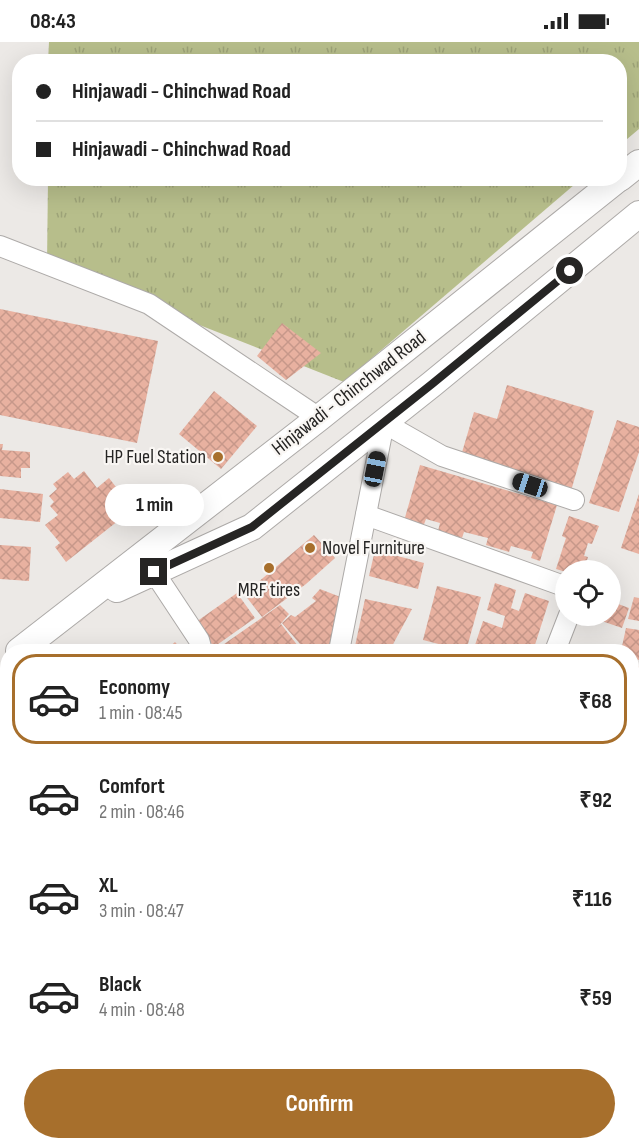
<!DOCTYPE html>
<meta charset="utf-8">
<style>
body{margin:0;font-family:"Sofia Sans Condensed",sans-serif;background:#f2f2f2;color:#222;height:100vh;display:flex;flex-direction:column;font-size:22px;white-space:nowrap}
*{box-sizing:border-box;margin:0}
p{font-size:20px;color:#767676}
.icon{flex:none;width:33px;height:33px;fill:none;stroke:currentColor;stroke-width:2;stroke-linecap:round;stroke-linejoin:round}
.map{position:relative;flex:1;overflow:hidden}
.details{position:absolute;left:0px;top:602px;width:639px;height:506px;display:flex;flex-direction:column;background:#fff;border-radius:24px 24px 0 0;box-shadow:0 6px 24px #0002}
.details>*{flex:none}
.hud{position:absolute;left:12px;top:12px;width:615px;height:132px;border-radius:24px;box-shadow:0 6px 24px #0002;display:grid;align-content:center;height:132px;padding:0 24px;background:#fff}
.buttons{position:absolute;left:555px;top:518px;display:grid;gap:12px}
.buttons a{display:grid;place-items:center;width:66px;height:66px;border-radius:50%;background:#fff;box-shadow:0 6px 24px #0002;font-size:30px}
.end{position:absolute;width:27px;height:27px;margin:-14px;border:8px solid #262524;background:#fff;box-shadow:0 0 0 3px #fff}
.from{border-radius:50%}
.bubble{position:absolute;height:42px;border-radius:21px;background:#fff;box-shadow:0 6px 24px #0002;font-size:20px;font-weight:700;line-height:42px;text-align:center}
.car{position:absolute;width:18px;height:36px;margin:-18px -9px;border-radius:8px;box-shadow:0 0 4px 2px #0007;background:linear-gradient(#222 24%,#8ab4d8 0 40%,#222 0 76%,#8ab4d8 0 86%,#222 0)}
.hud b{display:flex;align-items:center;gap:21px;height:57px;font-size:22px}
.hud b+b{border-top:2px solid #e0e0e0}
.hud i{width:15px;height:15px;background:#222}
ul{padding:10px 0 0;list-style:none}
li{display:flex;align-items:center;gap:18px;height:90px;margin:0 12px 9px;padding:0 12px;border:3px solid transparent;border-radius:24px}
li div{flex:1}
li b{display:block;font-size:22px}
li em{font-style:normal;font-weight:700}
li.active{border-color:#a76f2c}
li>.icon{width:54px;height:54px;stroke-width:1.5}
.button{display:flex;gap:12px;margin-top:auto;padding:12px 24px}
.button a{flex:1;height:69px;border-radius:36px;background:#a76f2c;color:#fff;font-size:24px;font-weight:700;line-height:69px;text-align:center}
.status{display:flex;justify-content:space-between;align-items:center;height:42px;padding:0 30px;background:#fff;direction:ltr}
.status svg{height:16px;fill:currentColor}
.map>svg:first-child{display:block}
.grass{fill:url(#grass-tufts)}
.building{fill:url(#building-cross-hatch)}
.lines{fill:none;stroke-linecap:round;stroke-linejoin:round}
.minor-casing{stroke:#adaaa8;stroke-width:22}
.major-casing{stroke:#adaaa8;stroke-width:28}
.minor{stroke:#fff;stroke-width:20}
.major{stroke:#fff;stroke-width:26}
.route{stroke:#262524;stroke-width:8}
.poi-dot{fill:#a76f2c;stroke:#f9f6f3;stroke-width:2}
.labels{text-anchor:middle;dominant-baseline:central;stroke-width:4.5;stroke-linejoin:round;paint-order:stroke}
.street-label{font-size:20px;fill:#262524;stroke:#f9f6f3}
.poi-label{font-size:20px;fill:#262524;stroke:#f9f6f3;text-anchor:end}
</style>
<div class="status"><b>08:43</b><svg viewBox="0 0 49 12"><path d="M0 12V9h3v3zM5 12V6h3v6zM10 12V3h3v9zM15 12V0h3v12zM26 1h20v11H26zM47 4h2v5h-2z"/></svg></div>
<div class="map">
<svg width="639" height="1106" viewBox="0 0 639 1106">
<defs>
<pattern id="grass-tufts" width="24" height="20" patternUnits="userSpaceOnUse" patternTransform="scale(1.5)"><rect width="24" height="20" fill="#b7be8b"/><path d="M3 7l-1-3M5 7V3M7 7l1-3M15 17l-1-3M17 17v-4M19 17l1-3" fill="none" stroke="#9da378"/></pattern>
<pattern id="building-cross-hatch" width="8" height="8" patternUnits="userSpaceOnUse" patternTransform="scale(1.5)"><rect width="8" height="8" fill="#e8b1a0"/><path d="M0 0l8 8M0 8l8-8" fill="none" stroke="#c7988a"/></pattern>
</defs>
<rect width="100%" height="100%" fill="#ece9e6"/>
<g class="grass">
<polygon points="49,0 639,0 639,87 620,103 620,20 48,20"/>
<polygon points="48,137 581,137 344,340 47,223"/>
</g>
<g class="building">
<polygon points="0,267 158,299 137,401 0,373"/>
<polygon points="282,281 321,311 286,338 257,314"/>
<polygon points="507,343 594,369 571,449 460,417 474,370 497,377"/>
<polygon points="214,349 257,384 221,427 179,392"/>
<polygon points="617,378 639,385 639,410 619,470 589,461"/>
<polygon points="0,402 3,402 2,408 30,410 30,426 21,426 21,436 0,434"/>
<polygon points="420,423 557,463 540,519 531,516 533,510 511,504 509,510 486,503 488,496 464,490 462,496 438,489 440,481 426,477 423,485 404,479"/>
<polygon points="84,429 97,446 109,436 133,467 66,520 55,505 60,501 45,483 58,473 50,464 54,460 49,454 57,447 53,442 68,430 74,437"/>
<polygon points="0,447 43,452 40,480 0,476"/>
<polygon points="639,452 639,512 621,506"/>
<polygon points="569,474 599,484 592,502 588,501 584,514 588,515 584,528 566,528 566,530 556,527 566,496 562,494"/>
<polygon points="314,493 335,516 306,542 262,575 244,552"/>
<polygon points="0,503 31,505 29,539 0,537"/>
<polygon points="375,508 424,521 418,547 369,534"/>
<polygon points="495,541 516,548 511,566 519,569 525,551 549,559 533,609 506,609 507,605 498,602 496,609 473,609 483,579 502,586 505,574 487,568"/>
<polygon points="437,544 481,555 466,609 423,598"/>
<polygon points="320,547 343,556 332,609 306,609 282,581 291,573 295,575 316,559 312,556"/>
<polygon points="237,551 255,576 214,605 196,580"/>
<polygon points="634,555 639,556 639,579 628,577"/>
<polygon points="365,557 412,567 391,606 381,609 354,609"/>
<polygon points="610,559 629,566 622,586 593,576 595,573 610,573"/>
<polygon points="280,563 289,572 278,585 281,582 298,604 290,609 218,609 217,607"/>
<polygon points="626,586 639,588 639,618 632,616 632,609 621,609"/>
<polygon points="175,600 183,609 165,609"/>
<polygon points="632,622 639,624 639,653 632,651"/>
<polygon points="632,661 639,662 639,692 632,690"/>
<polygon points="8,730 8,753 1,758 0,736"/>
<polygon points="632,772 639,773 639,795 632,794"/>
<rect x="0" y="776" width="8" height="20"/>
<polygon points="632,881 639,882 638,923 632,923"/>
<polygon points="632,961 638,961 636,990 632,990"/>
<rect x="0" y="1021" width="7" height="23"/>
<rect x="0" y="1047" width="8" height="20"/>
<polygon points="632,1060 634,1060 633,1087 632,1087"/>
<rect x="313" y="1100" width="50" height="6"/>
<polygon points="456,1100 502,1100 502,1106 455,1105"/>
<polygon points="524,1100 571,1100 571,1106 523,1106"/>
<polygon points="584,1101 627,1103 626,1106 584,1106"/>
</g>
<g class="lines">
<defs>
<g id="minor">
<polyline points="0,204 149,262 319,376"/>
<polyline points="366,473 561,543 566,548"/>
<polyline points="154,530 199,598 202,609"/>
<polyline points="339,609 384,381 442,414 574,458"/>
<polyline points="555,609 569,573"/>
<polyline points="0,854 8,854"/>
<polyline points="0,996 8,996"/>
<polyline points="632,999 639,1000"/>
<polyline points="157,1106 160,1100"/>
<polyline points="307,1106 308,1100"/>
<polyline points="447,1106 448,1100"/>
<polyline points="573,1106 574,1100"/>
</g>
<g id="major">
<polyline points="620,136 639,121"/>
<polyline points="117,547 252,485 432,342 639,172"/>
<polyline points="19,609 319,376 619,136"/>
</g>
</defs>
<use href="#minor" class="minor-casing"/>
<use href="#major" class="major-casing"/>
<use href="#minor" class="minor"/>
<use href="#major" class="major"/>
</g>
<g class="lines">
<polyline class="route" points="154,530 252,485 432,342 570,229"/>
</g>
<g class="poi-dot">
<circle cx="218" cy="415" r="6"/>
<circle cx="310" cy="506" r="6"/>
<circle cx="269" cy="526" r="6"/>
</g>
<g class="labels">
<g class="street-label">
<text transform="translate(349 351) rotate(-38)">Hinjawadi - Chinchwad Road</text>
</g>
<g class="poi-label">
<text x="206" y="415">HP Fuel Station</text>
<text x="322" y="506" text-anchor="start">Novel Furniture</text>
<text x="269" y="548" text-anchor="middle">MRF tires</text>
</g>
</g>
</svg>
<div class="buttons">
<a><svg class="icon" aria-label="locate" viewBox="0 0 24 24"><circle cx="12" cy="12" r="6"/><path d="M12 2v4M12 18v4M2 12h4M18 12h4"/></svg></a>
</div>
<i class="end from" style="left:570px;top:229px"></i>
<i class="end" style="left:154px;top:530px"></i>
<div class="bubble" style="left:105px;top:442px;width:99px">1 min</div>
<i class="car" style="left:375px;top:427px;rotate:11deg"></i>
<i class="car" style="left:530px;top:443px;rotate:288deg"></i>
<div class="hud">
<b><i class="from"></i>Hinjawadi - Chinchwad Road</b>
<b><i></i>Hinjawadi - Chinchwad Road</b>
</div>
<section class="details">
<ul>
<li class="active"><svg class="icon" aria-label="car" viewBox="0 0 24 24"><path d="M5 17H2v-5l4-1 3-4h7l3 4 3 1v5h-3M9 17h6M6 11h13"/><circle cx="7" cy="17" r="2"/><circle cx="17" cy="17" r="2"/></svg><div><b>Economy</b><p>1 min · 08:45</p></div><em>₹68</em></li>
<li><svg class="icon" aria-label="car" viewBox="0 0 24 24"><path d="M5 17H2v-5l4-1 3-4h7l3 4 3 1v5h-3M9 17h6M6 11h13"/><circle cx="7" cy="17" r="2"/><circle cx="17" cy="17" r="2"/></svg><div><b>Comfort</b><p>2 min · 08:46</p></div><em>₹92</em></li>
<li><svg class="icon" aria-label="car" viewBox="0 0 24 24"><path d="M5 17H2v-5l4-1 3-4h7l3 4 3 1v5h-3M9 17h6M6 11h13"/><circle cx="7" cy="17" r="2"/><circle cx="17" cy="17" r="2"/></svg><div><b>XL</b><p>3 min · 08:47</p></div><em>₹116</em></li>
<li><svg class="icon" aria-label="car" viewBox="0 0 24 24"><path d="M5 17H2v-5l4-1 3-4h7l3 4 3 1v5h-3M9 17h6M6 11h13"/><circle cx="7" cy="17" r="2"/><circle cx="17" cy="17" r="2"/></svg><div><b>Black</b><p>4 min · 08:48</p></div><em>₹59</em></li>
</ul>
<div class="button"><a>Confirm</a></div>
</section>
</div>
